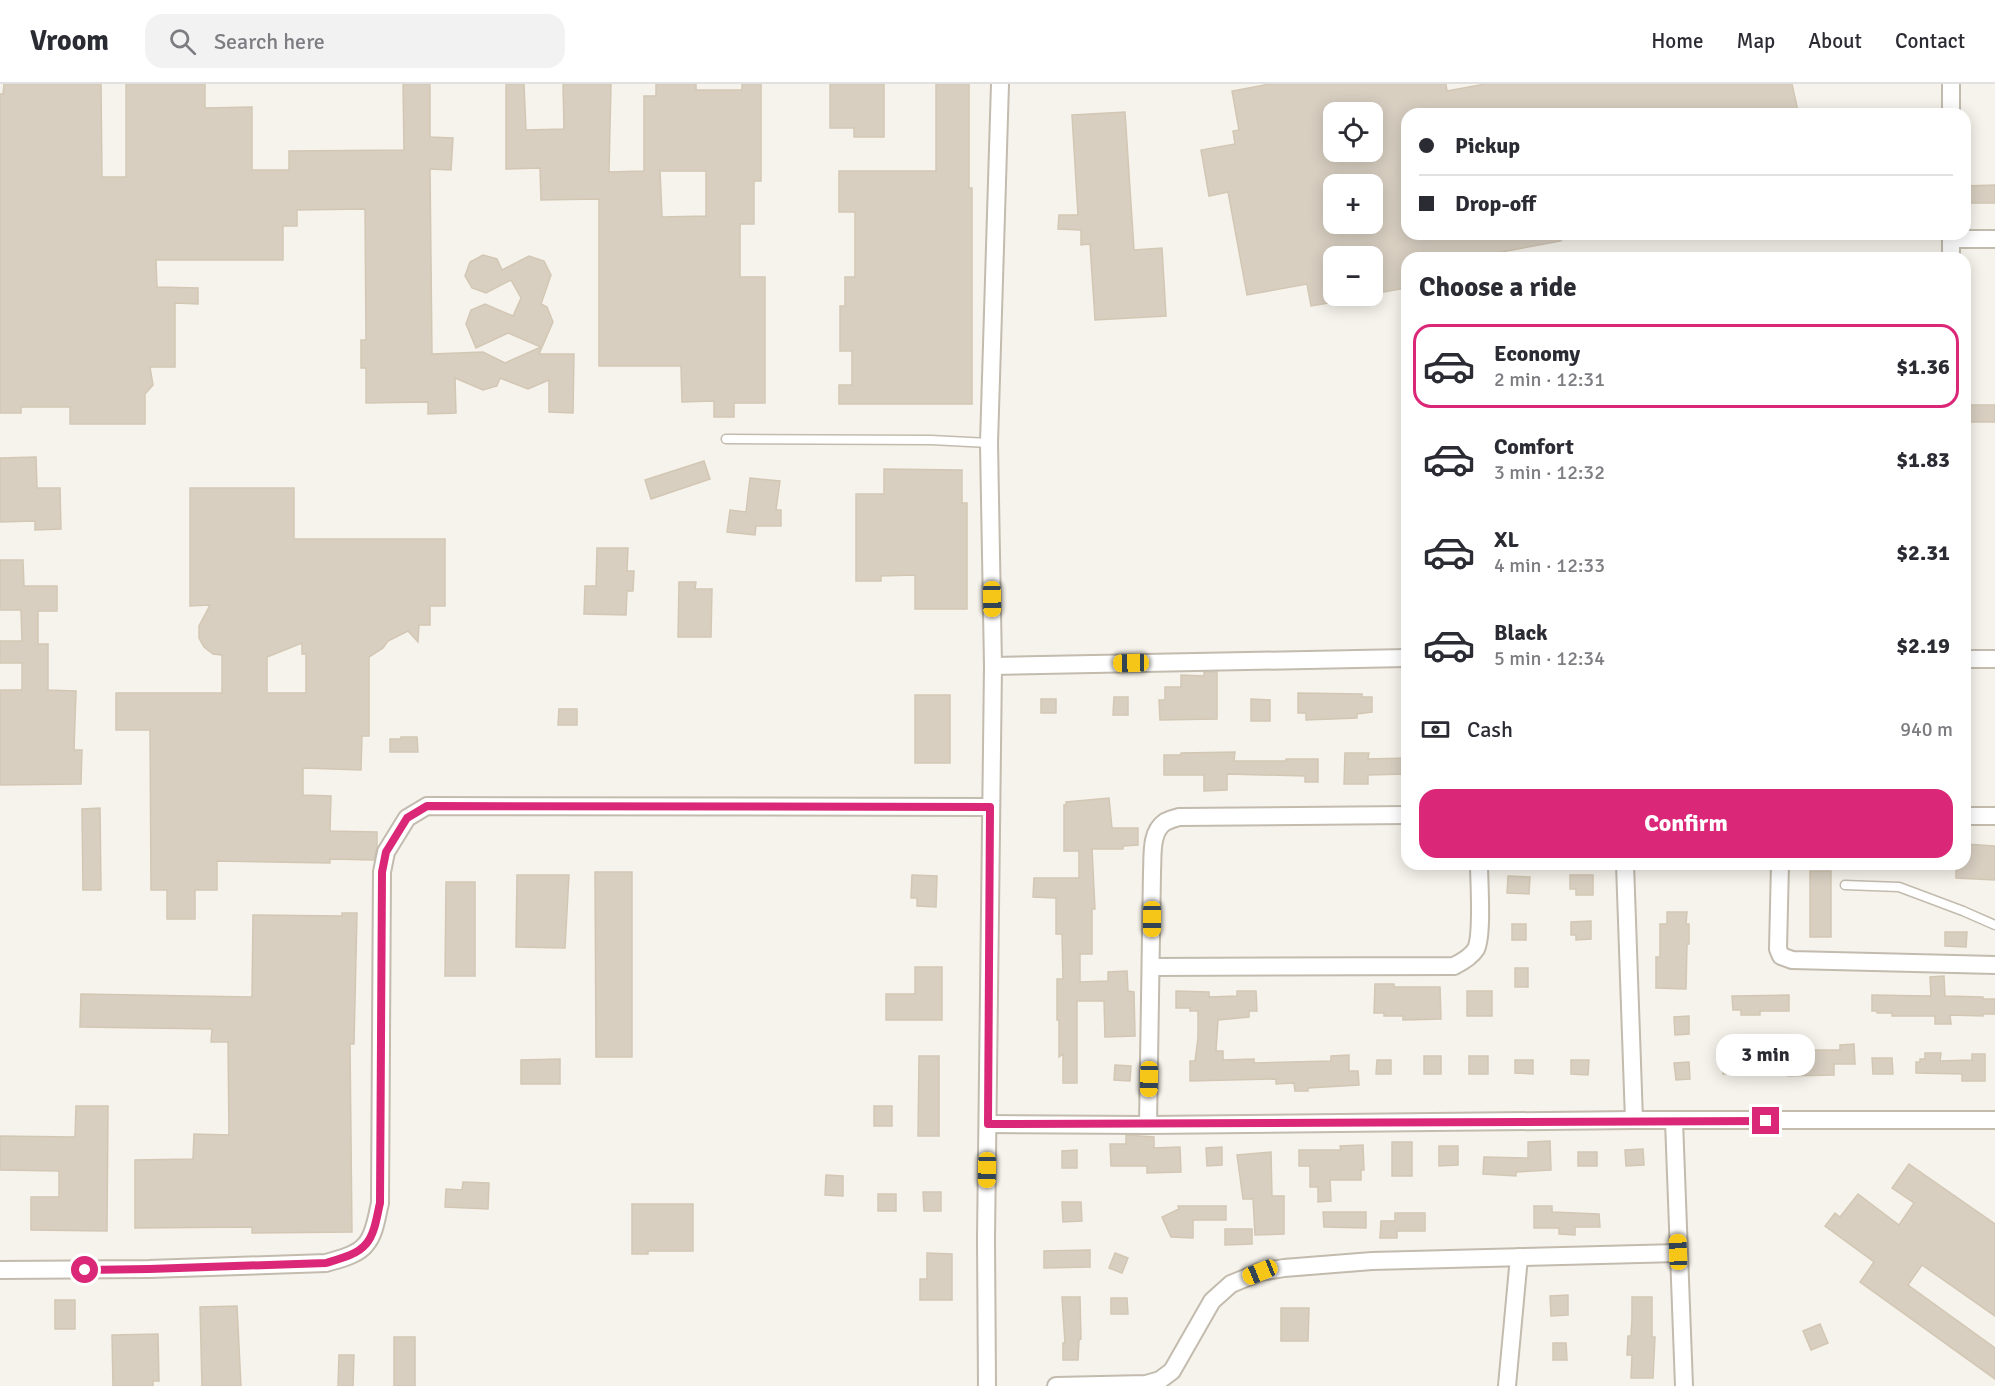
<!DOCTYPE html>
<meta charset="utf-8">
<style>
body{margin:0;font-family:Signika,sans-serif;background:#f2f2f3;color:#2b2b33;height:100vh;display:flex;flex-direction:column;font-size:22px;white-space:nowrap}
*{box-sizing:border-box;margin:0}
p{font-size:20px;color:#7c7c81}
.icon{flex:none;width:33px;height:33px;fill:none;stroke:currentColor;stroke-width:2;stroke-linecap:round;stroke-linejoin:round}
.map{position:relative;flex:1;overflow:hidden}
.side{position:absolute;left:1401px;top:168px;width:570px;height:618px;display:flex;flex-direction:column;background:#fff;border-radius:18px;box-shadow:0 3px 15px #0003}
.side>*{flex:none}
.top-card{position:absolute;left:1401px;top:24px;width:570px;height:132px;border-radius:18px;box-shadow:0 3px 15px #0003;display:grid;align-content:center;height:132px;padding:0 18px;background:#fff}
.tools{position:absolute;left:1323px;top:18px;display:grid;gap:12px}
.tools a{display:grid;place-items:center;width:60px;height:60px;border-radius:12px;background:#fff;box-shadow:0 3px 15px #0003;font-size:30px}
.end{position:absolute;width:27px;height:27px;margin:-14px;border:8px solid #db2777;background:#fff;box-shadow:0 0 0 3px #fff}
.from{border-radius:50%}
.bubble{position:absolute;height:42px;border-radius:18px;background:#fff;box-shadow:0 3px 15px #0003;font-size:20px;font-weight:700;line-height:42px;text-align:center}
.car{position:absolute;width:18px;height:36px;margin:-18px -9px;border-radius:8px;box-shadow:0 0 4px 2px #0007;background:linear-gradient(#f5c518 24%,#345 0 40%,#f5c518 0 76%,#345 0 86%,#f5c518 0)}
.top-card b{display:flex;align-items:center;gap:21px;height:57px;font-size:22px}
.top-card b+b{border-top:2px solid #e1e1e2}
.top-card i{width:15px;height:15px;background:#2b2b33}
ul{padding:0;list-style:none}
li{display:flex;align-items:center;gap:18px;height:84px;margin:0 12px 9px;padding:0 6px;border:3px solid transparent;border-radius:18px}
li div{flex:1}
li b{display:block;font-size:22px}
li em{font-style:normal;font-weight:700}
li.active{border-color:#db2777}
li>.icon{width:54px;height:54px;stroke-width:1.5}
h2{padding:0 18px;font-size:27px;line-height:72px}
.pay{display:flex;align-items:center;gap:15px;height:66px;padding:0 18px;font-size:22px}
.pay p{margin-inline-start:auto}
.button{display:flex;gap:12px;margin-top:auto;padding:12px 18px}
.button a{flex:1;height:69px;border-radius:18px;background:#db2777;color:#fff;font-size:24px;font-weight:700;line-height:69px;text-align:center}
header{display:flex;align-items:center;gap:36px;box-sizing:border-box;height:84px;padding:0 30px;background:#fff;border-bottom:2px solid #e1e1e2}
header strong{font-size:28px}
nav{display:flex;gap:33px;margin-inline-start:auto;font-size:21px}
.search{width:420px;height:54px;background:#f2f2f3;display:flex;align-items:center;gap:15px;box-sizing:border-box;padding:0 21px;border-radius:18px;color:#7c7c81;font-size:22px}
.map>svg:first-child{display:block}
.building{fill:#d8cfc1;stroke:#d3c7b4;stroke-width:1.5;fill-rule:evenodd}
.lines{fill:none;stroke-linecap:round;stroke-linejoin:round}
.service-casing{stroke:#c2bbae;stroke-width:11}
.minor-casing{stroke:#c2bbae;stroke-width:20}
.service{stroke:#fff;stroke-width:8}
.minor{stroke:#fff;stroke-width:16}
.route{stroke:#db2777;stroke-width:8}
</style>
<header>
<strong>Vroom</strong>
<div class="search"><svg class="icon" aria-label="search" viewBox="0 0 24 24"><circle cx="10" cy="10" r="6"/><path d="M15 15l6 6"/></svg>Search here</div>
<nav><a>Home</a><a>Map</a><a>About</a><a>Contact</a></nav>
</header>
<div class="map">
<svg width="1995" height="1302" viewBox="0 0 1995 1302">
<rect width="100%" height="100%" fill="#f6f3ec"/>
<g class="building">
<polygon points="4,0 101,0 102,93 126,93 126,0 205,0 205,24 252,23 252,86 289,86 289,67 404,66 403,0 430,0 430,53 453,54 451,86 430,85 432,270 483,268 505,279 541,263 508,249 476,264 466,240 471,226 485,220 513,232 521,214 511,196 486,209 472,204 465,192 470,178 483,171 497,175 502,186 529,172 544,177 551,191 541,220 547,223 553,238 539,270 574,270 573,329 549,328 549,296 528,305 500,294 497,302 483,306 455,294 456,329 428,330 428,318 366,319 366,284 361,284 361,256 366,256 365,125 297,126 297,142 283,142 283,176 156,176 157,203 198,204 198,220 175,219 175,283 150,283 153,301 145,310 145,340 70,340 70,323 21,323 21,329 0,329 0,10 3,10"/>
<path d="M506,0H524L526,46L564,45L563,0H611L609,88L644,87V12H656V0H696V6H742V0H761V97H754V140H740V193H765V319H734V333H714V317L682,318L681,282H599V115L541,116L540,84L506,85ZM660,87H706V132L662,133Z"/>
<polygon points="830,0 884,0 884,53 854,53 854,44 830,44"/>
<polygon points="936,0 969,0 969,104 972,104 972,320 839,320 839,301 852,301 852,267 840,267 840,222 845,222 845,193 855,193 855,128 839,128 839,87 936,87"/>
<path d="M1270,0H1446L1447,7L1485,0H1792L1798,27L1783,30H1407V150H1560L1561,157L1469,174H1407V183L1402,184L1406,204L1372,210V172H1334V218L1311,222L1307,200L1247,211L1228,108L1209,112L1201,66L1235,60L1233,47L1239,46L1232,7ZM1334,28H1372V68H1334ZM1334,100H1372V140H1334Z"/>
<polygon points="1125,28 1134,166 1162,164 1166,232 1095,236 1090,160 1081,161 1081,146 1058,145 1059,131 1078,131 1072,31"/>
<polygon points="1995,101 1995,119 1965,119 1965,102"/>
<rect x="1965" y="321" width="30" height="17"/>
<polygon points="36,373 37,404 60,404 61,445 35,446 35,437 0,438 0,374"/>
<polygon points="704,377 710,395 651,415 645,396"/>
<polygon points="884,385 962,386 962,419 967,419 967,525 915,525 915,491 881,492 881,497 856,497 856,410 884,410"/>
<polygon points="750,394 780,397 776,426 781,426 781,442 756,442 755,451 727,448 730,426 746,428"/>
<path d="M190,404H294V455H445V522H430V541H419L418,558L408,547L388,557L383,564L369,573V652H362L361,686L303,684V711L331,712L330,747L377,748V763L374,776L330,775V779L217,777V806H195V835H167V806H151L150,646H116V609H222V571L213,570L204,563L199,554V542L210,521L190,522ZM302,559V570H306V609H267V573Z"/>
<polygon points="597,464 628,464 627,487 634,487 633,507 627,507 626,531 584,530 585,502 596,502"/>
<polygon points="0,476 23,476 24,502 57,502 57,527 38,527 38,560 48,560 48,606 76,607 74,666 82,666 81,700 0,701 0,606 22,606 22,579 0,579 0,557 22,557 21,526 0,526"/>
<polygon points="679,498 696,498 695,505 712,505 711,553 678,553"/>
<polygon points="1204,588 1217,588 1217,635 1160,636 1159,616 1165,616 1165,603 1181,603 1181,591 1204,592"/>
<polygon points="1298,609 1362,610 1362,613 1372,613 1372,628 1357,630 1357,634 1306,636 1306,629 1298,629"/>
<rect x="915" y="611" width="35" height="68"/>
<polygon points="1114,613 1128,613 1128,631 1113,631"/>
<rect x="1041" y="615" width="15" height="14"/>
<polygon points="1251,615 1270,616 1270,637 1251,637"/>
<polygon points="559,625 577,625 577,641 558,641"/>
<polygon points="401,653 417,653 418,668 390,668 390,655 401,655"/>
<polygon points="1235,668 1234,677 1286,677 1286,675 1318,675 1318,698 1305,698 1305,692 1227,690 1227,706 1204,707 1204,691 1164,691 1164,671 1181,671 1181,669"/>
<polygon points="1345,669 1369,669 1368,675 1407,674 1407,690 1368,691 1368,700 1344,700"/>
<polygon points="1109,714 1112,744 1138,744 1138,761 1123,762 1123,765 1092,765 1095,825 1092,825 1092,870 1080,870 1080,898 1108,897 1108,888 1127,887 1128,907 1134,908 1135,952 1105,953 1104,917 1077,917 1077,999 1063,999 1063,970 1059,973 1059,936 1057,936 1057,895 1063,895 1062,850 1056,850 1056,814 1033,813 1034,794 1079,794 1079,767 1064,767 1064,721 1066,721 1066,718"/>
<polygon points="100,724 101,806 83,806 82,725"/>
<polygon points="1965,760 1995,762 1995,796 1956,794 1956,780 1965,780"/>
<rect x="1810" y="787" width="21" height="66"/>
<polygon points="595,788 632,788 632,973 596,973"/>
<polygon points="517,791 569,791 565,864 516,863"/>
<polygon points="912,791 937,792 936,823 917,822 917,814 911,814"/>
<polygon points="1570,791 1593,791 1593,811 1576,811 1576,805 1570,805"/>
<polygon points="1508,792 1530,793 1529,810 1507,809"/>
<polygon points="446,798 475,798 475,892 445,892"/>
<polygon points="1667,828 1687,828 1686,840 1689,840 1689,860 1687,860 1686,905 1656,904 1656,873 1660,873 1660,840 1667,840"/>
<polygon points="342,829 357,829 354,960 350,960 352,1148 252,1149 252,1143 135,1144 135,1076 193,1075 194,1050 229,1051 228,958 211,958 212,945 80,943 81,910 252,913 253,831 342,832"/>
<polygon points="1591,837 1591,855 1576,856 1576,851 1571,851 1571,838"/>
<rect x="1512" y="840" width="14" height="16"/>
<polygon points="1945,848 1967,848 1966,863 1945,862"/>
<polygon points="915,883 942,883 942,936 886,936 886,910 915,910"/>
<rect x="1515" y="884" width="13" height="19"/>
<polygon points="1944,892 1945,912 1983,913 1983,915 1995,915 1995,930 1983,930 1983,932 1950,931 1951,940 1935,940 1935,932 1892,932 1892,929 1877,929 1877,927 1872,927 1872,911 1931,912 1930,893"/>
<polygon points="1375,900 1394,900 1394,903 1440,903 1441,935 1403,936 1403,932 1384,932 1384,929 1374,929"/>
<polygon points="1176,907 1209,908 1209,913 1237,912 1237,907 1256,907 1257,927 1249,927 1249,933 1218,936 1216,967 1223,967 1223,976 1254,975 1254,979 1331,977 1331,972 1349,971 1349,987 1358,987 1359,1001 1308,1004 1308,1007 1295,1007 1294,999 1276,1000 1276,995 1190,997 1190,977 1195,977 1198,954 1198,927 1190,927 1190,924 1176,924"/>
<rect x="1467" y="907" width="25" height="25"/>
<polygon points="1789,911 1789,927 1760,927 1760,931 1741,931 1741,926 1733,926 1732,912"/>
<polygon points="1689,932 1689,950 1675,951 1674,933"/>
<polygon points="1854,960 1855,980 1834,980 1834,991 1788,992 1787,966 1840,966 1840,961"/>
<polygon points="1723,967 1750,967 1751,990 1723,990"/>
<polygon points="1925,969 1941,969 1940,977 1972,976 1972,970 1985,970 1985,997 1962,997 1962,990 1916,989 1916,978 1920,978 1920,975 1925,975"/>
<polygon points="919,972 939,972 939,1052 918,1052"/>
<rect x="1424" y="972" width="17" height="18"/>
<rect x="1469" y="972" width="19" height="18"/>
<polygon points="1872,974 1892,974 1893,990 1873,990"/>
<polygon points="560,975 560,1000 521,1000 521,976"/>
<polygon points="1377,976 1391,976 1391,990 1376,990"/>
<polygon points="1515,976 1533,976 1533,990 1515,989"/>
<polygon points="1571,976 1589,976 1588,991 1571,990"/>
<polygon points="1689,978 1690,995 1676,996 1674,979"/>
<polygon points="1115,981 1131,982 1130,997 1114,996"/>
<polygon points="76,1022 108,1022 107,1147 31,1146 31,1113 59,1113 59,1087 0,1086 0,1052 75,1053"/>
<rect x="874" y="1022" width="18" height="20"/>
<polygon points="1126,1051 1154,1053 1154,1064 1180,1063 1181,1088 1147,1089 1147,1082 1111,1082 1110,1060 1126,1060"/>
<polygon points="1550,1057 1551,1086 1516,1088 1516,1092 1483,1090 1484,1073 1528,1074 1528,1058"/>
<rect x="1392" y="1058" width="20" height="34"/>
<polygon points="1363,1061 1364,1086 1361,1086 1361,1096 1330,1096 1331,1117 1318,1118 1318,1103 1310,1103 1310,1082 1299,1082 1299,1066 1341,1066 1340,1062"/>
<polygon points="1439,1062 1458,1062 1458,1081 1439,1082"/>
<polygon points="1222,1063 1222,1081 1207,1082 1206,1064"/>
<polygon points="1643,1065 1644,1081 1626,1082 1625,1066"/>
<polygon points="1077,1066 1077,1084 1062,1084 1062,1067"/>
<polygon points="1271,1068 1272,1112 1284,1112 1284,1150 1255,1151 1253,1115 1243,1115 1237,1071"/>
<rect x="1578" y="1068" width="19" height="14"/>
<polygon points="1909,1080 1995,1140 1995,1232 1922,1181 1908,1201 1995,1264 1995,1295 1860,1198 1874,1178 1825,1142 1835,1129 1840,1133 1858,1110 1899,1141 1914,1119 1892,1104"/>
<polygon points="826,1091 843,1092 843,1112 825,1111"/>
<polygon points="463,1098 489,1099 488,1125 445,1123 446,1105 462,1106"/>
<polygon points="923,1108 941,1108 941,1127 924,1127"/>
<rect x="878" y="1110" width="18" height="17"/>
<polygon points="1062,1118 1081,1118 1082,1137 1063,1138"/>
<polygon points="632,1120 693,1120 693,1167 648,1167 648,1170 632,1170"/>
<polygon points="1178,1122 1226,1122 1226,1136 1193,1136 1193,1154 1171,1153 1162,1133 1179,1125"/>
<polygon points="1534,1122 1552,1122 1552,1128 1599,1130 1600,1143 1575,1143 1575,1151 1559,1150 1559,1144 1534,1144"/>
<polygon points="1323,1128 1366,1128 1366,1144 1324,1143"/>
<polygon points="1395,1129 1425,1129 1425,1147 1397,1147 1397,1154 1380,1154 1381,1137 1395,1137"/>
<polygon points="1225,1145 1252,1145 1252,1160 1225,1161"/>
<polygon points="1090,1166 1090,1183 1044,1184 1044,1167"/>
<polygon points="927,1169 952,1170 952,1216 920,1216 920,1195 927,1195"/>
<polygon points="1115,1169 1128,1174 1122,1189 1109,1184"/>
<polygon points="1568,1211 1568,1231 1551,1232 1550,1212"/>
<polygon points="1062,1213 1080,1213 1081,1255 1079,1256 1078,1276 1063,1276 1063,1259 1065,1259"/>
<polygon points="1632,1213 1652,1213 1652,1253 1655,1253 1653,1294 1631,1294 1632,1271 1627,1271 1628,1252 1631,1252 1632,1235"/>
<polygon points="1111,1214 1127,1214 1128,1230 1111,1230"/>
<rect x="55" y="1216" width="20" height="29"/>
<polygon points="237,1222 241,1302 202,1302 200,1223"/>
<polygon points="1281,1224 1309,1224 1308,1257 1281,1257"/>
<polygon points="1820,1240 1828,1259 1811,1266 1803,1247"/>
<polygon points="158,1250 159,1297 153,1297 153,1302 113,1302 112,1251"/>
<rect x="394" y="1253" width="21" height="49"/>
<polygon points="1553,1259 1566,1259 1567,1276 1553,1276"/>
<polygon points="339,1271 354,1271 353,1302 338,1302"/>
</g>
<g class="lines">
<defs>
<g id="service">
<polyline points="726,355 931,356 989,359"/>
<polyline points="1845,801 1899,803 1963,827 1995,841"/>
</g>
<g id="minor">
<polyline points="1951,30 1951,0"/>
<polyline points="1951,155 1995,155"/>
<polyline points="1951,174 1951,150"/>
<polyline points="1965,575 1995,575"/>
<polyline points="993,582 1407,574"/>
<polyline points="1965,732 1995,732"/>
<polyline points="1625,780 1634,1036"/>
<polyline points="1780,780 1778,865 1781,872 1792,876 1995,881"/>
<path d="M1151,883L1454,882C1462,878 1471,873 1476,865C1483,850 1479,799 1479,780"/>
<polyline points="1674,1037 1684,1302"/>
<polyline points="988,1040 1148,1041 1634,1036 1995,1036"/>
<path d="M1148,1041L1152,788C1153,772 1150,748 1165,738C1169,736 1175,734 1179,733L1407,731"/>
<path d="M0,1186L149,1185L326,1179C339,1175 358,1171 366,1160C375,1150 377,1131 380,1119L382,788L386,768L407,734L427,722L990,723"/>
<polyline points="987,1302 986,1154 993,582 989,359 1000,0"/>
<polyline points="1056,1302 1146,1300 1160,1296 1172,1287 1212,1217 1231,1200 1260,1188 1284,1184 1372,1177 1678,1169"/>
<polyline points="1507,1302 1519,1173"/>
</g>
</defs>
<use href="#service" class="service-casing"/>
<use href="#minor" class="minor-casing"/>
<use href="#service" class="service"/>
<use href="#minor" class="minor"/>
</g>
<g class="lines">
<path class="route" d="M85,1186L149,1185L326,1179C339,1175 357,1171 366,1160C375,1150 377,1131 380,1119L382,788L386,768L407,734L427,722L990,723L988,1040C1247,1040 1507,1037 1766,1037"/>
</g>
</svg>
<div class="tools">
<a><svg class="icon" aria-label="locate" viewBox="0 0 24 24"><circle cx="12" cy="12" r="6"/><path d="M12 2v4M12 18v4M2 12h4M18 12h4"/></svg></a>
<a>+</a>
<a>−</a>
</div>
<i class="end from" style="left:85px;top:1186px"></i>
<i class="end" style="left:1766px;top:1037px"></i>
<div class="bubble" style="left:1716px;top:950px;width:99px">3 min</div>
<i class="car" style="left:992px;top:515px;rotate:179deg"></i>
<i class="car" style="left:1131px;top:579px;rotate:269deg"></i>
<i class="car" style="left:1152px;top:835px;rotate:180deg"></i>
<i class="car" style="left:1149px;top:995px;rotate:181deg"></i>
<i class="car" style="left:987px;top:1086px;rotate:181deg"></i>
<i class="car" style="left:1678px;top:1168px;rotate:358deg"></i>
<i class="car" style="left:1260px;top:1188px;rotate:248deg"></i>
<div class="top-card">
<b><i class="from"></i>Pickup</b>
<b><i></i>Drop-off</b>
</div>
<section class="side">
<h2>Choose a ride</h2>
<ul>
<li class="active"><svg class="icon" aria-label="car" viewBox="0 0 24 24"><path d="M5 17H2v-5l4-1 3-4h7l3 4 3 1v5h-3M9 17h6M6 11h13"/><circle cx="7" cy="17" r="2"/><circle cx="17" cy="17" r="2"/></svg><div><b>Economy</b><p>2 min · 12:31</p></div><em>$1.36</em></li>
<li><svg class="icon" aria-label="car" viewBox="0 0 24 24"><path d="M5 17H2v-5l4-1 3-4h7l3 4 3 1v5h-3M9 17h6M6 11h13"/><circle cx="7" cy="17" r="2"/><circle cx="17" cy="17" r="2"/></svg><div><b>Comfort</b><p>3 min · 12:32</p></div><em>$1.83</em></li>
<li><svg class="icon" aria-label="car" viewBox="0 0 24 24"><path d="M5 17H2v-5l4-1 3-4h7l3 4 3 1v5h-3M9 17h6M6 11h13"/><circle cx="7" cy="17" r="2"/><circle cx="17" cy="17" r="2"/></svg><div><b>XL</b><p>4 min · 12:33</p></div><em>$2.31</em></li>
<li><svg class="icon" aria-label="car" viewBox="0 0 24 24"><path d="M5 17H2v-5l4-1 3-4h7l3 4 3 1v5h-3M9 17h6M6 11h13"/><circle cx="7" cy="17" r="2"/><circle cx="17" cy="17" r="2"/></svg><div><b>Black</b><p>5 min · 12:34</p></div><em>$2.19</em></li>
</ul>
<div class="pay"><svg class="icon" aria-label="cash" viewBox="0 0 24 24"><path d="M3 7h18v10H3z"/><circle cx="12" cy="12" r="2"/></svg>Cash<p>940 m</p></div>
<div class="button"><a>Confirm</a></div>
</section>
</div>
